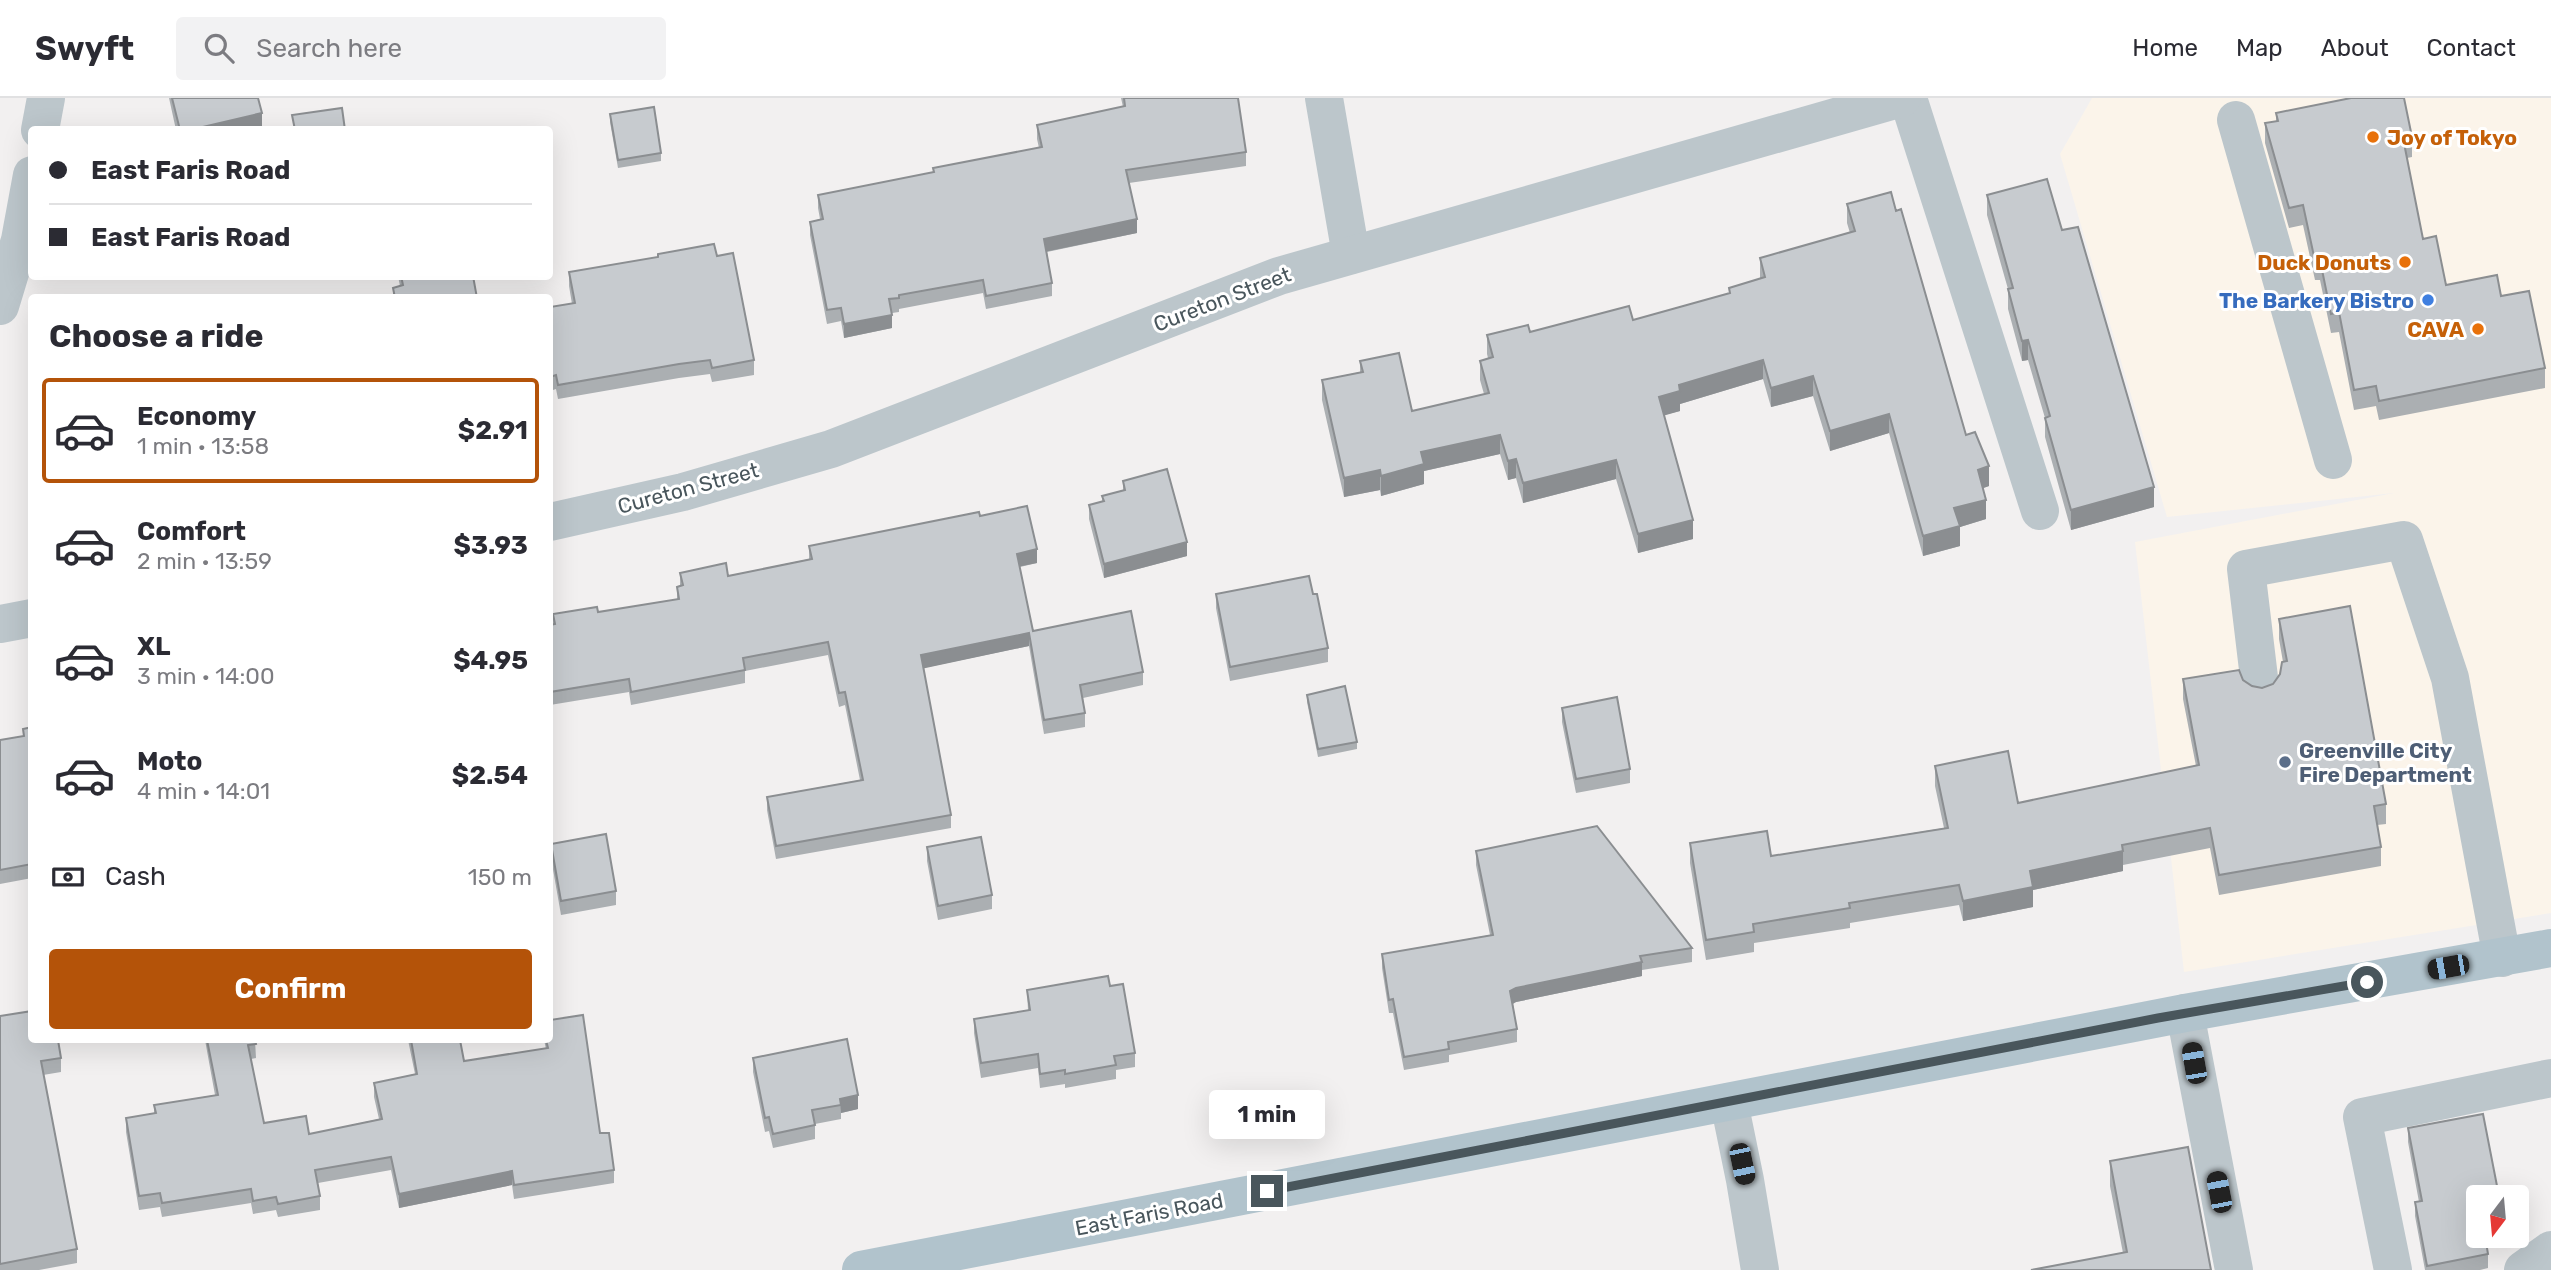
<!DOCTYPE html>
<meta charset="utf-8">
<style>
body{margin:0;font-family:Rubik,sans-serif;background:#f2f2f3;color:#2b2b33;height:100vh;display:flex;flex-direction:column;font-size:26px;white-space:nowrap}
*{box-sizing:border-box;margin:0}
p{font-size:23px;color:#7c7c81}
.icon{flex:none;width:38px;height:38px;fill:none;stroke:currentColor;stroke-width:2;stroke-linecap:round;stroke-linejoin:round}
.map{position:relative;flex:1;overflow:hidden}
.drawer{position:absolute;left:28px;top:196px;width:525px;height:749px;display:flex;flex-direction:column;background:#fff;border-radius:7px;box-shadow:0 7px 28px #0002}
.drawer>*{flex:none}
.guide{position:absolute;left:28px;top:28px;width:525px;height:154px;border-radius:7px;box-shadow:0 7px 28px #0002;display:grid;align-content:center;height:154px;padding:0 21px;background:#fff}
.needle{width:46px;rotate:196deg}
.fabs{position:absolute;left:2466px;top:1087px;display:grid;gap:14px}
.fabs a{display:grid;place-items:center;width:63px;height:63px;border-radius:7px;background:#fff;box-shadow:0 7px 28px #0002;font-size:35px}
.end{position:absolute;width:32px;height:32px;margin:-16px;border:9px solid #49565c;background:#fff;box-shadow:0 0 0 4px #fff}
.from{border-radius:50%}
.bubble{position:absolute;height:49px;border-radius:7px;background:#fff;box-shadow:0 7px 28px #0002;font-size:23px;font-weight:700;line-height:49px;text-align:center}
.car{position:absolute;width:21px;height:42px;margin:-21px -10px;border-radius:9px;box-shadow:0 0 5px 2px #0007;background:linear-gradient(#222 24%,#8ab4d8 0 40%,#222 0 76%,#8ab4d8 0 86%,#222 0)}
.guide b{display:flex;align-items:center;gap:24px;height:66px;font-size:26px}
.guide b+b{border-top:2px solid #e1e1e2}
.guide i{width:18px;height:18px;background:#2b2b33}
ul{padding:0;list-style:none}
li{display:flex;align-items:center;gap:21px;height:105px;margin:0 14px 10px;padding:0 7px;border:4px solid transparent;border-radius:7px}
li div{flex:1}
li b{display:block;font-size:26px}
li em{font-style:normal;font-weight:700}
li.current{border-color:#b45309}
li>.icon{width:63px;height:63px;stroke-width:1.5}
h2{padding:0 21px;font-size:32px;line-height:84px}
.pay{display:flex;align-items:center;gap:18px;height:77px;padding:0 21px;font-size:26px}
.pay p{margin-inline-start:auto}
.primary-button{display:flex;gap:14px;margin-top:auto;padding:14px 21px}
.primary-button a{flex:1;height:80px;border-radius:7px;background:#b45309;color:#fff;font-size:28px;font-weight:700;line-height:80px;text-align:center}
header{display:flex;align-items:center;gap:42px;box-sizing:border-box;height:98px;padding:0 35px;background:#fff;border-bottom:2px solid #e1e1e2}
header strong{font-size:33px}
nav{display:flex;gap:38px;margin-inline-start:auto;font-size:24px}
.search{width:490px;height:63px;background:#f2f2f3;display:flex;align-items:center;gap:18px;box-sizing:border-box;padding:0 24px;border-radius:7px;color:#7c7c81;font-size:26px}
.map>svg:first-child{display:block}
.commercial{fill:#fbf4ea}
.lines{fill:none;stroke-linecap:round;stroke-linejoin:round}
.minor{stroke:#bcc6cb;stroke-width:38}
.major{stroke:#b1c3cc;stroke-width:38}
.wall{fill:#abafb2}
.shaded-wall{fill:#8b8e91}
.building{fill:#c7cbcf;stroke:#8b8e91;stroke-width:2}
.route{stroke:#49565c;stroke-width:9}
.food-dot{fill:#e8710a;stroke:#fff;stroke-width:2.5}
.shop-dot{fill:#3f7fe0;stroke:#fff;stroke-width:2.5}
.service-dot{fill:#5c6f8a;stroke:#fff;stroke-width:2.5}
.labels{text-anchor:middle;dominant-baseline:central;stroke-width:6;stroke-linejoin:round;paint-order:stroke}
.food-label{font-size:21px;font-weight:bold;fill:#c56008;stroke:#fff;text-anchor:end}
.street-label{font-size:21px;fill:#49565c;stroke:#fff}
.shop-label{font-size:21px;font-weight:bold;fill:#366cbe;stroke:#fff;text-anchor:end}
.service-label{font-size:21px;font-weight:bold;fill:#4e5e75;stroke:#fff;text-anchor:start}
</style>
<header>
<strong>Swyft</strong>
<div class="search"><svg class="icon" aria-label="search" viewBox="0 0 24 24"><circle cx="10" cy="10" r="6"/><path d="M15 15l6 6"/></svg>Search here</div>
<nav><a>Home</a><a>Map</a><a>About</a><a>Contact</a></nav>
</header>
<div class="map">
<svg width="2551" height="1172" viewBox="0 0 2551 1172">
<rect width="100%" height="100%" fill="#f2f0f0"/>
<polygon class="commercial" points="2092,0 2551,0 2551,815 2184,874 2135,444 2394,395 2167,419 2060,56"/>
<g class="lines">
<g class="minor">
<polyline points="1324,0 1351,157"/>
<polyline points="1908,0 2040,413"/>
<polyline points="2236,22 2333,362"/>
<polyline points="40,32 46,0"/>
<polyline points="0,208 20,142 32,77"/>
<polyline points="550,424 683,394 831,351 1279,178 1902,0"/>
<polyline points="0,526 32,520"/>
<polyline points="2260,588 2246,471 2404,442 2450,580 2502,860"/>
<polyline points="2185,915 2234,1172"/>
<polyline points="1729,1004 1745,1082 1760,1172"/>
<polyline points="2393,1172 2362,1019 2551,980"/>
<polyline points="2523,1172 2551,1152"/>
</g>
<polyline class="major" points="861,1172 2185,915 2551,850"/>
</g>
<g class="wall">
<polygon points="169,0 258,0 262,29 252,32 176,32"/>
<polygon points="1121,0 1238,0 1246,54 1246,68 1129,85 1137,135 1047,154 1052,185 1052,198 986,211 983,195 899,211 899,214 892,215 892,230 844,240 841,223 827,226 810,137 810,124 820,121 818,110 818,97 933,75 933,70 1039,50 1037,41 1037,27 1123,9"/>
<polygon points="2276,15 2412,39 2412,59 2407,60 2423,141 2446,187 2501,198 2545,270 2545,290 2379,322 2376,308 2354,312 2339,234 2331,235 2320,182 2315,182 2303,127 2289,130 2265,45 2265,25 2276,23"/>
<polygon points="610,16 661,55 661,63 618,70 610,24"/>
<polygon points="1987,97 2062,132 2154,409 2071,432 2045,339 2045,320 2028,262 2022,263 2008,211 2008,191 1987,117"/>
<polygon points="1847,106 1966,337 1989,388 1983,390 1986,421 1960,429 1960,448 1923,458 1889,335 1830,353 1813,298 1771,309 1763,281 1680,306 1680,313 1664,317 1693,441 1638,455 1616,381 1523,405 1516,380 1508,382 1500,356 1424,373 1424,386 1381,398 1380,392 1344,399 1322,302 1322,282 1360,274 1360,263 1412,313 1484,296 1480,282 1480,263 1488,260 1487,256 1487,237 1530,234 1633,222 1729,196 1729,190 1760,181 1760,160 1850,135 1847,125"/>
<polygon points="717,158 754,262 754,277 712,284 710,276 679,280 558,301 556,291 550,293 550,209 572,206 569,188 569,174"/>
<polygon points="398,178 473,178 477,200 393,200 393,190 400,188"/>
<polygon points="1123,383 1187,458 1104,480 1089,421 1089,407 1102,404 1102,398 1123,392"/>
<polygon points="980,418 1037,465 1020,469 1033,533 1143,574 1143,587 1083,600 1085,615 1085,629 1044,636 1029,548 923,570 951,717 951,730 776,761 767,712 767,699 860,682 845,607 839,609 828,557 745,573 745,585 631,607 629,594 550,607 550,527 553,526 553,516 598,514 677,502 677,489 680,488 680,475 728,478 809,461 809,448"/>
<polygon points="1216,496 1313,496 1328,550 1328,564 1230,583 1216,510"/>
<polygon points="2279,521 2386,706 2386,726 2377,727 2381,749 2381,768 2219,797 2210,750 2123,767 2123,773 2033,792 2033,809 1963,823 1959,807 1850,825 1850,830 1754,845 1754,854 1706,862 1690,765 1690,745 1771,758 1944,730 1935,688 1935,668 2018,705 2196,668 2183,601 2183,581 2243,582 2252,588 2262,590 2273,586 2280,576 2283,564 2279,541"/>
<polygon points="1307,597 1357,644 1357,651 1318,659 1307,604"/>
<polygon points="1562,610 1630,671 1630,685 1576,695 1562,624"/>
<polygon points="32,629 32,780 0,786 0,642 23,639 23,631"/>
<polygon points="551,746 616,793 616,807 561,817 551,760"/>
<polygon points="927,749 992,797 992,811 938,822 927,763"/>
<polygon points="1476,753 1692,850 1692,864 1642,872 1642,878 1516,904 1513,906 1517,931 1517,944 1449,957 1449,964 1404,972 1393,915 1389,915 1382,870 1382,856 1490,837 1476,767"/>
<polygon points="1110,888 1135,955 1135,969 1116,972 1116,981 1065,990 1065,986 1040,990 1038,970 981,980 974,935 974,921 1028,912 1027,892"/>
<polygon points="0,918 61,960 61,974 43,977 77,1151 77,1165 39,1172 0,1172"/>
<polygon points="205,942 255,942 256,960 251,961 264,1025 309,1036 379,1021 374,999 374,985 415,976 408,942 460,942 464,963 546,951 544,942 550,942 600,1035 614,1072 614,1085 514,1101 512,1087 399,1110 391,1072 318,1085 320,1098 320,1112 278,1119 276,1112 253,1116 251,1105 162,1119 160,1109 139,1112 126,1034 126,1020 154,1015 154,1007 215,997"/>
<polygon points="753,960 858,1011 841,1015 841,1021 815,1026 815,1041 773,1050 769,1033 765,1034 753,974"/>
<polygon points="2408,1030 2498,1093 2498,1099 2478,1099 2478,1138 2488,1156 2488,1170 2480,1172 2425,1172 2415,1118 2415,1104 2419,1104 2408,1044"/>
<polygon points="2110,1063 2211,1172 2123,1155 2110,1088"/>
</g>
<g class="shaded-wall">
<polygon points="262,15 262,29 252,32 190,32"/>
<polygon points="1137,121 1137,135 1044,154 1044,141"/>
<polygon points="892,217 892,230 844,240 844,226"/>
<polygon points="2028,242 2028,262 2022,263 2022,243"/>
<polygon points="1763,262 1763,281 1680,306 1680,313 1659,319 1659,299 1679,287"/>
<polygon points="1813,278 1813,298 1771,309 1771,290"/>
<polygon points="1889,316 1889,335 1830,353 1830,333"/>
<polygon points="1500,337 1500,356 1424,373 1424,386 1381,398 1381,378 1421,354"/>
<polygon points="1516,361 1516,380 1508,382 1508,363"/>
<polygon points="1616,362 1616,381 1523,405 1523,385"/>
<polygon points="1989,368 1989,388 1978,392 1978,372"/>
<polygon points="1380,372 1380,392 1344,399 1344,380"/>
<polygon points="2154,389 2154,409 2071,432 2071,412"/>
<polygon points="1986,402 1986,421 1960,429 1960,448 1923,458 1923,438 1954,410"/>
<polygon points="1693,422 1693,441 1638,455 1638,436"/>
<polygon points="1187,444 1187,458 1104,480 1104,466"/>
<polygon points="1037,451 1037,465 1017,469 1017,456"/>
<polygon points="1029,535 1029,548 921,571 921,557"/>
<polygon points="2123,753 2123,773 2033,792 2033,809 1963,823 1963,803 2030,773"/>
<polygon points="1642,864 1642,878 1516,904 1510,907 1510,893 1516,890"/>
<polygon points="858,997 858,1011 841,1015 840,1001"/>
<polygon points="512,1073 512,1087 399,1110 399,1096"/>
</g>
<g class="building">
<polygon points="172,0 258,0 262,15 190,32 180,32"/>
<polygon points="1124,0 1238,0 1246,54 1126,72 1137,121 1044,141 1052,185 986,198 983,182 899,197 899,200 889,201 892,217 844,226 841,210 827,212 810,124 823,121 818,97 934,74 933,70 1042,49 1037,27 1125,8"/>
<polygon points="2351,0 2404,0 2412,39 2403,40 2423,141 2436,138 2446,187 2497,177 2501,198 2529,193 2545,270 2379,303 2376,288 2354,292 2339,214 2331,216 2320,162 2315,163 2303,107 2289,110 2265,25 2278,23 2276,15"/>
<polygon points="654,9 661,55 618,62 610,16"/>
<polygon points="342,10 345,32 295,32 292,17"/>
<polygon points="2047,81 2062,132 2078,129 2154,389 2071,412 2045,320 2050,318 2028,242 2022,243 2008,191 2013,190 1987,97"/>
<polygon points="1891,94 1896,113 1901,111 1966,337 1975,334 1989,368 1978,372 1986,402 1954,410 1960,428 1923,438 1889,316 1830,333 1813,278 1771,290 1763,262 1679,287 1680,293 1659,299 1693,422 1638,436 1616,362 1523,385 1516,361 1508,363 1500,337 1421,354 1424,366 1381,378 1380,372 1344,380 1322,282 1363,274 1360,263 1399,255 1412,313 1489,295 1480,263 1493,259 1487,237 1528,227 1530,234 1629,208 1633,222 1730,195 1729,190 1765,179 1760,160 1855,133 1847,106"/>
<polygon points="714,146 717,158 733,155 754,262 712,270 710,262 679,266 558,287 556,277 550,279 550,209 575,205 569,174 658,159 658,156"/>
<polygon points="401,178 473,178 477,200 395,200 393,190 403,187"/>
<polygon points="1167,371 1187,444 1104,466 1089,407 1104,403 1102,398 1125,392 1123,383"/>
<polygon points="1027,408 1037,451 1017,456 1033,533 1131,513 1143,574 1080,587 1085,615 1044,622 1029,535 921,557 951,717 776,748 767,699 863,682 845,594 839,595 828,544 743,560 745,572 631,594 629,581 550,594 550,527 555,526 553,516 597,509 598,514 679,501 677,489 683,487 680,475 726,465 728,478 812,461 809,448 979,414 980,418"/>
<polygon points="1309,478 1313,496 1317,496 1328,550 1230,569 1216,496"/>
<polygon points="2350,508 2386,706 2374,708 2381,749 2219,777 2210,730 2122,747 2123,753 2030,773 2033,789 1963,803 1959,787 1849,805 1850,810 1753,826 1754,834 1706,842 1690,745 1767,733 1771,758 1948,730 1935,668 2008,653 2018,705 2199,667 2183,581 2239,572 2243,582 2252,588 2262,590 2273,586 2280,576 2282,564 2287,563 2279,521"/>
<polygon points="1345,588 1357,644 1318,651 1307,597"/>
<polygon points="1617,599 1630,671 1576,681 1562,610"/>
<polygon points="32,629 32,766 0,772 0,642 24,638 23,631"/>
<polygon points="1597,728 1692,850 1640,858 1642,864 1516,890 1510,893 1517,931 1448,944 1449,951 1404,959 1393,901 1389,902 1382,856 1493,837 1476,753"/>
<polygon points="606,736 616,793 561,803 551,746"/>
<polygon points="981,739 992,797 938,808 927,749"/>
<polygon points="1108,878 1110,888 1123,886 1135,955 1114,958 1116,967 1065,976 1065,972 1040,976 1038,956 981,965 974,921 1030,912 1027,892"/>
<polygon points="32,913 32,942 58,942 61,960 41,963 77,1151 0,1166 0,918"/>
<polygon points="583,917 600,1035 609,1035 614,1072 514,1087 512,1073 399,1096 391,1059 315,1072 320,1098 278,1106 276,1099 253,1103 251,1091 162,1105 160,1095 139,1098 126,1020 156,1015 154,1007 218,997 207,942 255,942 256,946 248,947 264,1025 306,1018 309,1036 382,1021 374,985 417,976 411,942 460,942 464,963 548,950 546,942 550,942 550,922"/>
<polygon points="847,941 858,997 840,1001 841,1007 812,1012 815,1027 773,1036 769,1019 765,1020 753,960"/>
<polygon points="2483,1016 2498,1093 2477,1097 2478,1103 2478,1138 2485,1138 2488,1156 2427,1168 2415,1104 2422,1103 2408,1030"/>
<polygon points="2188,1049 2211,1172 2031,1172 2127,1154 2110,1063"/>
</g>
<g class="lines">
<polyline class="route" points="1267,1093 2158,920 2367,884"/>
</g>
<g class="food-dot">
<circle cx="2373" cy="39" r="7"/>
<circle cx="2405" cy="164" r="7"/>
<circle cx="2478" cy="231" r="7"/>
</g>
<circle class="shop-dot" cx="2428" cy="202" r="7"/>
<circle class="service-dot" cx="2285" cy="664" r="7"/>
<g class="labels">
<g class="food-label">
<text x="2387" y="39" text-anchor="start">Joy of Tokyo</text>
<text x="2391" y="164">Duck Donuts</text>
<text x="2464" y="231">CAVA</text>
</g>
<g class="street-label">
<text transform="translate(1222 201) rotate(-21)">Cureton Street</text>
<text transform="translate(688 390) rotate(-15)">Cureton Street</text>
<text transform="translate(1149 1116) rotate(-11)">East Faris Road</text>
</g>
<g class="shop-label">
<text x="2414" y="202">The Barkery Bistro</text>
</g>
<g class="service-label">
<text x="2299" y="652">Greenville City<tspan x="2299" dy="24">Fire Department</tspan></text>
</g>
</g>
</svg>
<div class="fabs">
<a><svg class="needle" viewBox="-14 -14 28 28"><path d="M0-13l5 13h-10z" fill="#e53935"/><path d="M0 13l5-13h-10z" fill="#7c7c81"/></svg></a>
</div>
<i class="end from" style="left:2367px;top:884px"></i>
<i class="end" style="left:1267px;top:1093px"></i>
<div class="bubble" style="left:1209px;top:992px;width:116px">1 min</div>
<i class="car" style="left:2448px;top:869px;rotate:260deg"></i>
<i class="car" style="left:2194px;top:965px;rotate:350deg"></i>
<i class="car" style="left:1742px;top:1066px;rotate:168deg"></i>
<i class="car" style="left:2219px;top:1094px;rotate:349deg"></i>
<div class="guide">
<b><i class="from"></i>East Faris Road</b>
<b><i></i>East Faris Road</b>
</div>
<section class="drawer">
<h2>Choose a ride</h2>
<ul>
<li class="current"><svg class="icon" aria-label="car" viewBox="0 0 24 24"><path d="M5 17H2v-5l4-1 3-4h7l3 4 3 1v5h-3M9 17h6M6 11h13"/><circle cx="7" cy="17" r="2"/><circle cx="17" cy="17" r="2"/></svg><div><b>Economy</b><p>1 min · 13:58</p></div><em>$2.91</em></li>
<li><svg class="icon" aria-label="car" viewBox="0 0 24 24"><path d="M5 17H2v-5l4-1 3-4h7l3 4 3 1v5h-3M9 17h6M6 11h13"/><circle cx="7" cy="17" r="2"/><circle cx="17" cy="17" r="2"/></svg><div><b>Comfort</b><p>2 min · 13:59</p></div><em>$3.93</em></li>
<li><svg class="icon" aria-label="car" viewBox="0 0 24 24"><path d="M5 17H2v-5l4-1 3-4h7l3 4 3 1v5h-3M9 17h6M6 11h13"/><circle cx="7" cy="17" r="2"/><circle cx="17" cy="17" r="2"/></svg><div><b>XL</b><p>3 min · 14:00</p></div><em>$4.95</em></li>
<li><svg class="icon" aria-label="car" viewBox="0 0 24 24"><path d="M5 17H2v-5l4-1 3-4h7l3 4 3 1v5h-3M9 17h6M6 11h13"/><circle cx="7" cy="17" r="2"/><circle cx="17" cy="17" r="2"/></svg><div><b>Moto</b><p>4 min · 14:01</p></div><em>$2.54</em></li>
</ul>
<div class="pay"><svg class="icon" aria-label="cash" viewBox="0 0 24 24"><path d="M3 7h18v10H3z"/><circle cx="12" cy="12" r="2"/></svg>Cash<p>150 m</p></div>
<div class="primary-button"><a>Confirm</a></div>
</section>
</div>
